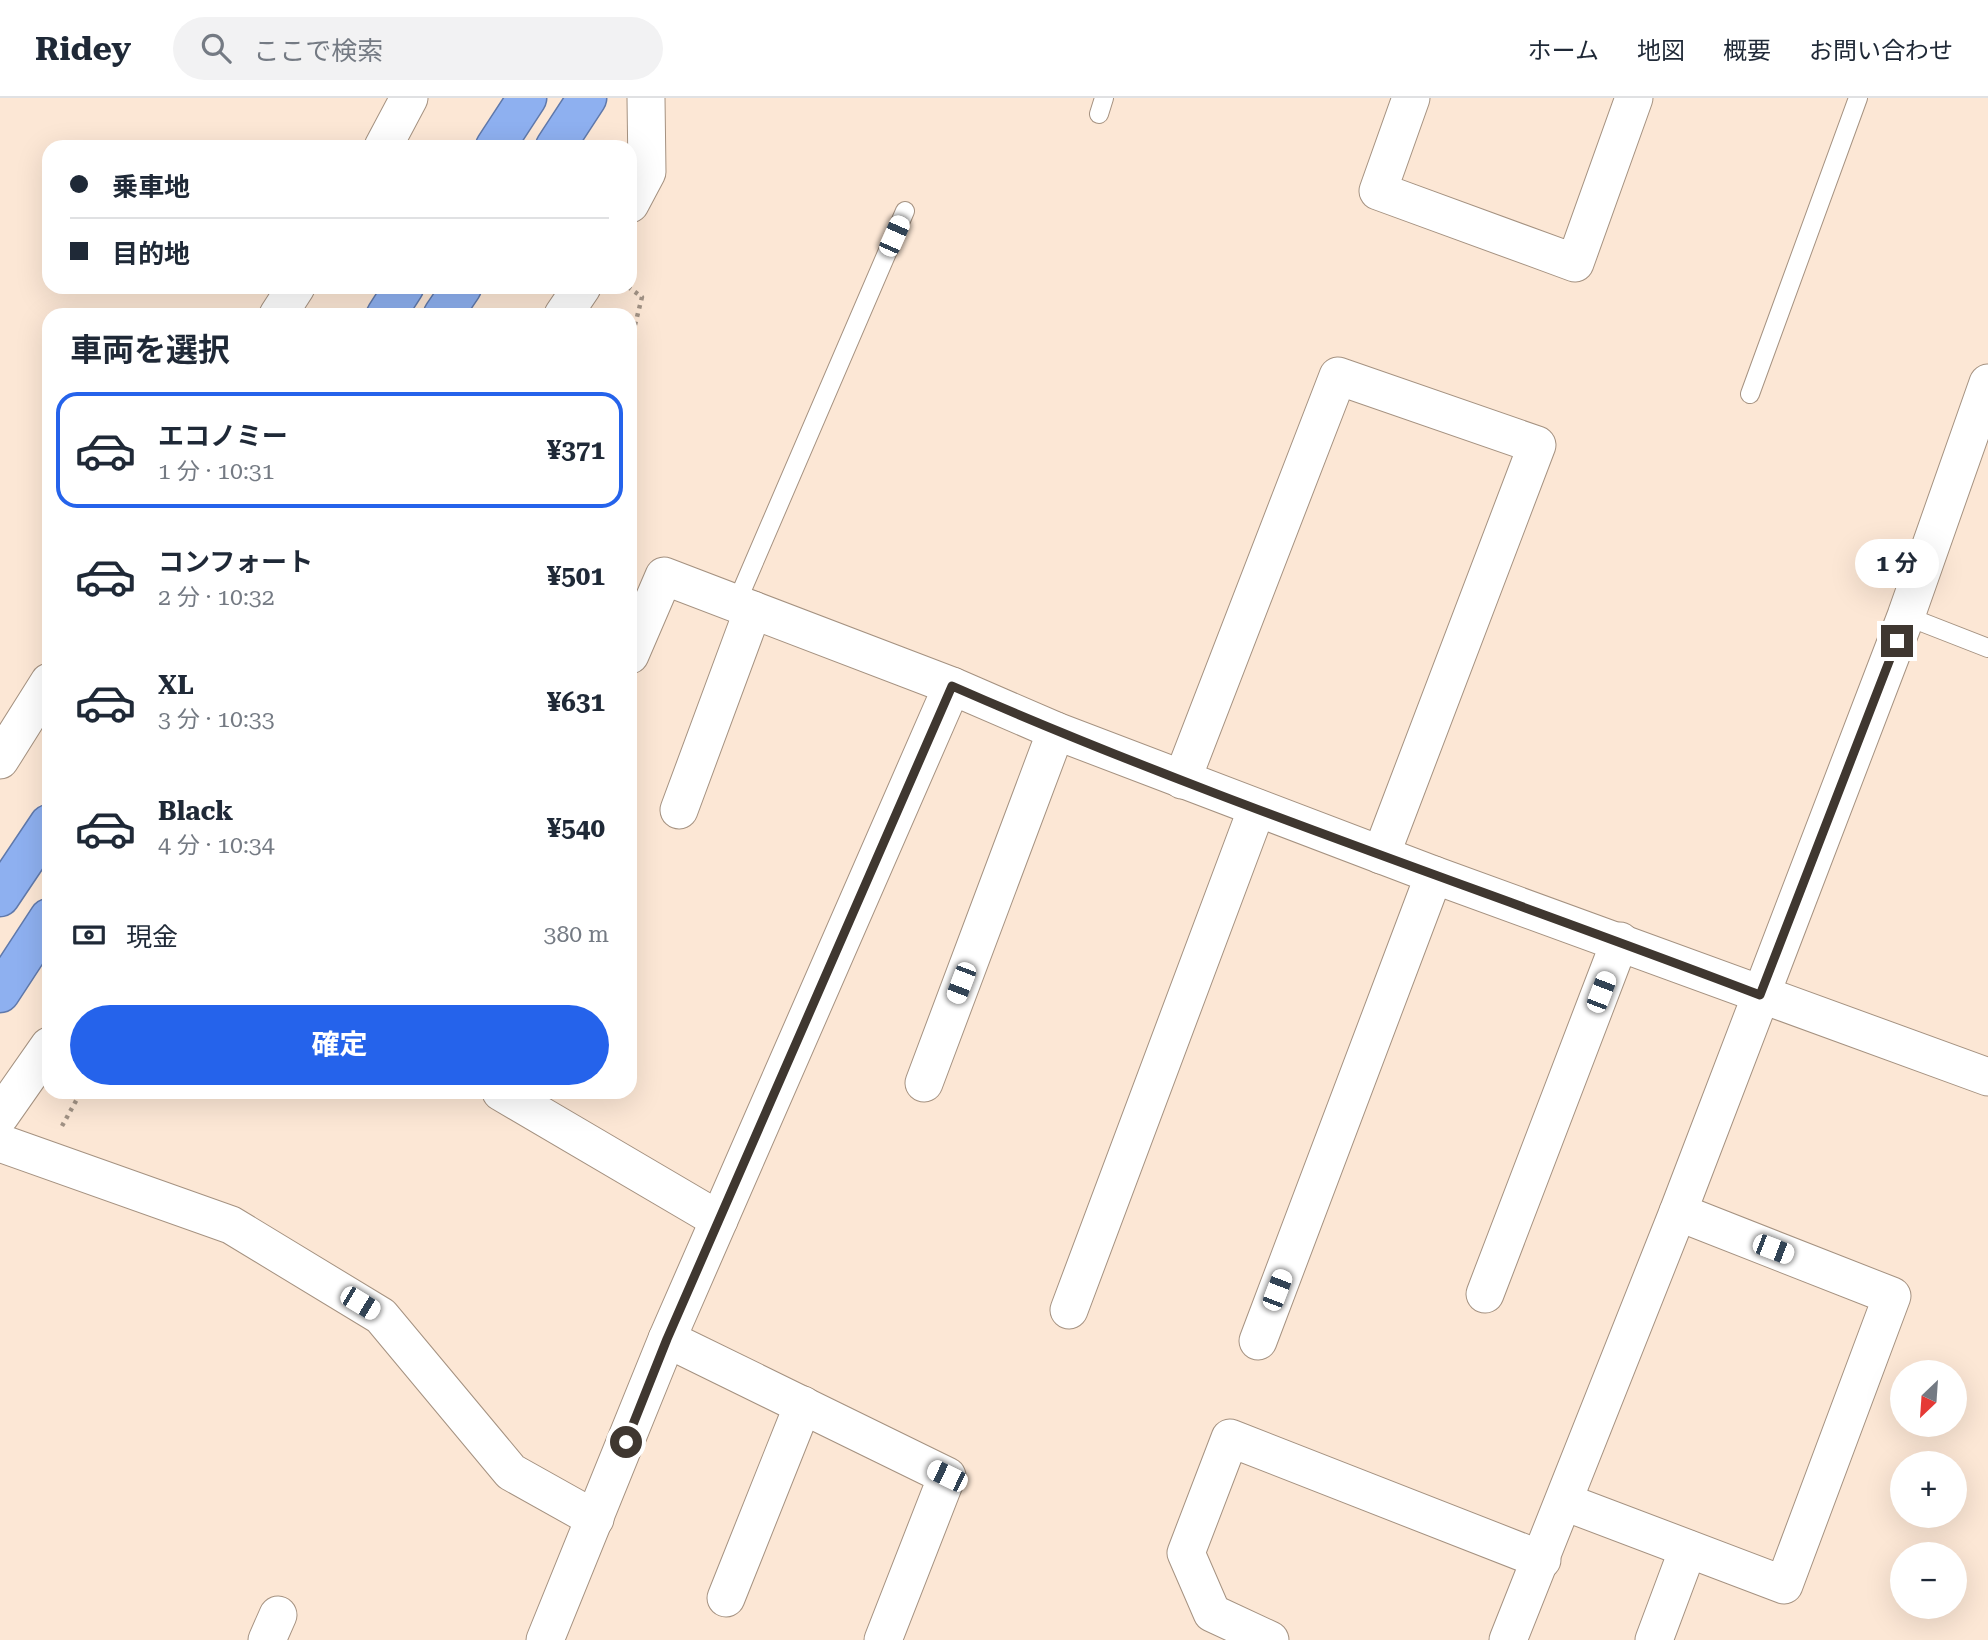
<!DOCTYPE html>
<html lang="ja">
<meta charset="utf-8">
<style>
body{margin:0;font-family:"Roboto Serif","Noto Sans JP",serif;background:#f2f2f3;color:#1f2937;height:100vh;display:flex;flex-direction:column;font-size:26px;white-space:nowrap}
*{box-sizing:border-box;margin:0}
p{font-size:23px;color:#747a83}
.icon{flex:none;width:38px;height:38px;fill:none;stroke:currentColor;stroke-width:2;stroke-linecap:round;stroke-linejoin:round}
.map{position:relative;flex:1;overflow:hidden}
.panel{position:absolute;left:42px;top:210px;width:595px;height:791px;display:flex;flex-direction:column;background:#fff;border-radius:21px;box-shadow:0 7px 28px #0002}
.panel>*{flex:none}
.banner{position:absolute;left:42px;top:42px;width:595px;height:154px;border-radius:21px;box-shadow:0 7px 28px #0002;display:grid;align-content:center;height:154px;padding:0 28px;background:#fff}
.needle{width:46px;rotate:205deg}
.buttons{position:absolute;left:1890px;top:1262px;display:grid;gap:14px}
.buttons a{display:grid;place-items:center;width:77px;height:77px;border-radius:50%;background:#fff;box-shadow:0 7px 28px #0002;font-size:35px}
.end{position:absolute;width:32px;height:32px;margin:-16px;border:9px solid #3f3730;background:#fff;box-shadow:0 0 0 4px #fff}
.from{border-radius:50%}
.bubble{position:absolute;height:49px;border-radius:24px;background:#fff;box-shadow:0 7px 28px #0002;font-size:23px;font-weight:700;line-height:49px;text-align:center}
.car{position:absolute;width:21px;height:42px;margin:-21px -10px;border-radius:9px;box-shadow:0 0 5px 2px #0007;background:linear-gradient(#fff 24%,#345 0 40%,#fff 0 76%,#345 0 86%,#fff 0)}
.banner b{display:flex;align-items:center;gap:24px;height:66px;font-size:26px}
.banner b+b{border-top:2px solid #e0e1e3}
.banner i{width:18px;height:18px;background:#1f2937}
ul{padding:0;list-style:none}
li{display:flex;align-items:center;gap:21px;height:116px;margin:0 14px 10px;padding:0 14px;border:4px solid transparent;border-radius:21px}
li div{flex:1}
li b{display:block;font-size:26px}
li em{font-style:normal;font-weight:700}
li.current{border-color:#2563eb}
li>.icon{width:63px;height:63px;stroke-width:1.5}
h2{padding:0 28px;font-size:32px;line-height:84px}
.pay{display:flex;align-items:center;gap:18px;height:77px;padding:0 28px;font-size:26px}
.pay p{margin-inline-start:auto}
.action{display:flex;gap:14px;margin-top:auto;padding:14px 28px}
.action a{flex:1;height:80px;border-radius:42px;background:#2563eb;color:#fff;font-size:28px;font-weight:700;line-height:80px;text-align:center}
header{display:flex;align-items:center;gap:42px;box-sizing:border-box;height:98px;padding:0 35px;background:#fff;border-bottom:2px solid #e0e1e3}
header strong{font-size:33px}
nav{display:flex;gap:38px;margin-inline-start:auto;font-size:24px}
.search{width:490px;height:63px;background:#f2f2f3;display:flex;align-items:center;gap:18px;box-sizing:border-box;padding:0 24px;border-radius:38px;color:#747a83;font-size:26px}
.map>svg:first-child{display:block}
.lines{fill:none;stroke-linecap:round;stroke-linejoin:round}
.service-casing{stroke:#a59281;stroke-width:20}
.minor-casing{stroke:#a59281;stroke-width:39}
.trunk-casing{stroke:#6079ab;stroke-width:41}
.path{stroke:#a19285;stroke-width:4.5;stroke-dasharray:3.5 5;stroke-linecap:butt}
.service{stroke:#fff;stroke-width:18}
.minor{stroke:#fff;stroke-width:37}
.trunk{stroke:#8eb0f0;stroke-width:38}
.route{stroke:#3f3730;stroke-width:9}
</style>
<header>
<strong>Ridey</strong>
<div class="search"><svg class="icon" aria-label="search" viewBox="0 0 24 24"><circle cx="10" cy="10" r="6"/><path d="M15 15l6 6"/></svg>ここで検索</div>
<nav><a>ホーム</a><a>地図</a><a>概要</a><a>お問い合わせ</a></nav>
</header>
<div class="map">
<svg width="1988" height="1542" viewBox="0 0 1988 1542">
<rect width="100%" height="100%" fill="#fce7d5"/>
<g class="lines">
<defs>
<g id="service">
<polyline points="1099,16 1104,0"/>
<polyline points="1750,296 1858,0"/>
<polyline points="736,506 905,113"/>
<polyline points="1906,518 1988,550"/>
</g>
<g id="minor">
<polyline points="1411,0 1378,93 1575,165 1634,0"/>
<polyline points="383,49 409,0"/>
<polyline points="630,106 647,74 646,0"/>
<polyline points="278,217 296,189"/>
<polyline points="563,217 582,189"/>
<polyline points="630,557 664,478 952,588"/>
<polyline points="0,662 49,584"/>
<polyline points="1182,682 1338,278 1537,347 1381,757"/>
<polyline points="679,712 753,512"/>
<polyline points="924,985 1056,633"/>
<polyline points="501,994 719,1122"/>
<polyline points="0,1018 49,948"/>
<polyline points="0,1045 231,1127 381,1218 511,1374 595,1421"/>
<polyline points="1485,1196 1620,843"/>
<polyline points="1069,1212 1257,710"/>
<polyline points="667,1241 947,1378 883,1542"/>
<polyline points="1258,1243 1434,777"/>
<polyline points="1565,1404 1784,1487 1892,1198 1678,1114"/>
<polyline points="726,1500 803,1307"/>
<polyline points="267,1542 278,1517"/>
<polyline points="545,1542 667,1241 952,588 1056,633 1434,777 1988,979"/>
<polyline points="1270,1542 1212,1515 1186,1455 1230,1340 1542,1462"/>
<polyline points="1508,1542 1678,1114 1906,518 1988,285"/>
<polyline points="1654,1542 1688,1451"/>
</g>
<g id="trunk">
<polyline points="495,49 527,0"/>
<polyline points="555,49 587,0"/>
<polyline points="386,217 404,189"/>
<polyline points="443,217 462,189"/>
<polyline points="0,799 49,726"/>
<polyline points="0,895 49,820"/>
</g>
</defs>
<use href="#service" class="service-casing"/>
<use href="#minor" class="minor-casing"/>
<use href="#trunk" class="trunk-casing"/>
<g class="path">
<polyline points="628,189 642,199 630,247"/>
<polyline points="62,1028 81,994"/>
</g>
<use href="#service" class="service"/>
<use href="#minor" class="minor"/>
<use href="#trunk" class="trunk"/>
</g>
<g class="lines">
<path class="route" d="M626,1344L667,1241L952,588C1216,704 1491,794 1760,897L1897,543"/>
</g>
</svg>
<div class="buttons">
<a><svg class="needle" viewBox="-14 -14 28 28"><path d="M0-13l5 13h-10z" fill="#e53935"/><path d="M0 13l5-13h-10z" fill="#747a83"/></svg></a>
<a>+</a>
<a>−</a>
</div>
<i class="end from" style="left:626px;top:1344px"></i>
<i class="end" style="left:1897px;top:543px"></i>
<div class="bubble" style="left:1855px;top:441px;width:84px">1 分</div>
<i class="car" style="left:894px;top:138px;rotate:24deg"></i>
<i class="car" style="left:961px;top:885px;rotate:201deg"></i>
<i class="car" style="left:1601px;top:894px;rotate:21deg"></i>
<i class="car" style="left:1773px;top:1151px;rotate:111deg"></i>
<i class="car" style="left:1277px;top:1192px;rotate:21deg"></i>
<i class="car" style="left:360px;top:1205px;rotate:121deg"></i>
<i class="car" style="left:947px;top:1378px;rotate:296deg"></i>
<div class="banner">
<b><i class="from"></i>乗車地</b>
<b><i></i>目的地</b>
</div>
<section class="panel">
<h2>車両を選択</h2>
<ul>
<li class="current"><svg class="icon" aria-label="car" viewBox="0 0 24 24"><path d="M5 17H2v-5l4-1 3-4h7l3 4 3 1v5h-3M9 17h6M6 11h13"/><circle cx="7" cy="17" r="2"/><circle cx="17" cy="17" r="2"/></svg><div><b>エコノミー</b><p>1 分 · 10:31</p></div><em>¥371</em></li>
<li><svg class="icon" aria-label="car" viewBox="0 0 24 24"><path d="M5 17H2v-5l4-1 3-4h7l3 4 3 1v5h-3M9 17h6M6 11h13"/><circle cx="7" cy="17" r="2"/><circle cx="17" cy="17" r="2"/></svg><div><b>コンフォート</b><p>2 分 · 10:32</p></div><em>¥501</em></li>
<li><svg class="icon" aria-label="car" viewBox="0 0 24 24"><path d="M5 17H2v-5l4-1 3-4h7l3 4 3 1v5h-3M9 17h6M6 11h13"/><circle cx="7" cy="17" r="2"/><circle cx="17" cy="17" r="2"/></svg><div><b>XL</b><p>3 分 · 10:33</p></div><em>¥631</em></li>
<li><svg class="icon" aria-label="car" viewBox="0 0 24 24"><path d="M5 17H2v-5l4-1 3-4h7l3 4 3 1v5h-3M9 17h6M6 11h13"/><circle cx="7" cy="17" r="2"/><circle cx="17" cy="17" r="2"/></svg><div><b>Black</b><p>4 分 · 10:34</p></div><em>¥540</em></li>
</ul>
<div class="pay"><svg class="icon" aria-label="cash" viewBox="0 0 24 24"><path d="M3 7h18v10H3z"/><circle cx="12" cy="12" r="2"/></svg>現金<p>380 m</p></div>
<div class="action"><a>確定</a></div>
</section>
</div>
